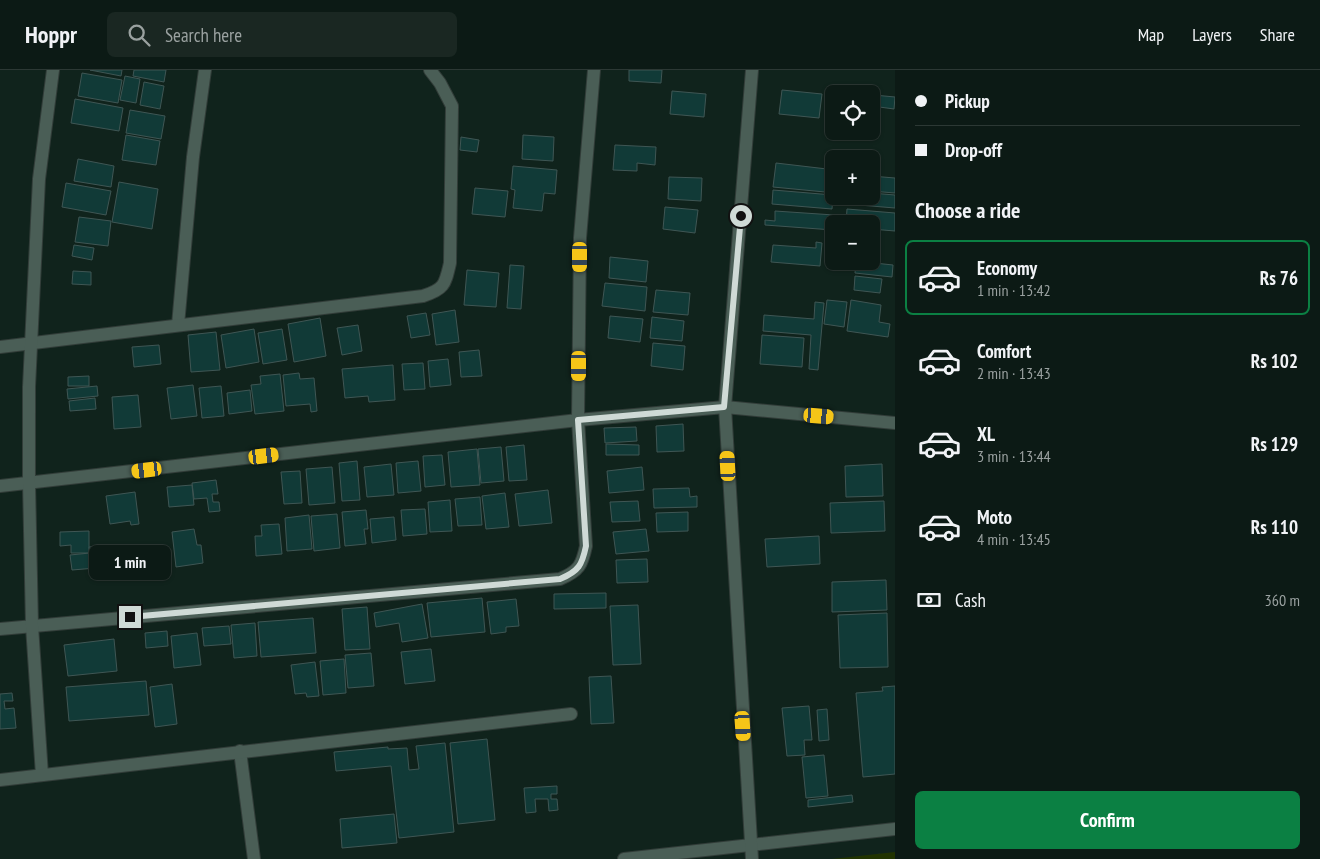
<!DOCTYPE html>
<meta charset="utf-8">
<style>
body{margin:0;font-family:"PT Sans Narrow",sans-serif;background:#1a2722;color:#f1f3f6;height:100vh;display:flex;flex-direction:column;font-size:19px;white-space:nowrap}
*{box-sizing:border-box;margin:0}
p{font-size:16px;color:#9aa1a0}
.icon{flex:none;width:28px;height:28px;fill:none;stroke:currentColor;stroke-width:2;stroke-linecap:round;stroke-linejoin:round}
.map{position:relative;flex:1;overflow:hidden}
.details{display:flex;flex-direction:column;background:#0c1a15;width:425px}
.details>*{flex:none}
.banner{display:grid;align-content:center;height:110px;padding:0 20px;background:#0c1a15}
.buttons{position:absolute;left:825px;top:15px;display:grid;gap:10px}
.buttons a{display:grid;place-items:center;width:55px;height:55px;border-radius:8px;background:#0c1a15;box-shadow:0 1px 4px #0004,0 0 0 1px #2c3834;font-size:25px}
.end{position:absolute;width:22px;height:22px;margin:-11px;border:6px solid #cfdad6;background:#111;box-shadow:0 0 0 2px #111}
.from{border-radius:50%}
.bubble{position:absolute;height:35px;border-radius:8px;background:#0c1a15;box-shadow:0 1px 4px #0004,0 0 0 1px #2c3834;font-size:16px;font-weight:700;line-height:35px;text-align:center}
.car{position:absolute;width:15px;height:30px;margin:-15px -8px;border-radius:6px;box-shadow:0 0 4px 1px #0007;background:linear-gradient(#f5c518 24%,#345 0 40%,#f5c518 0 76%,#345 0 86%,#f5c518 0)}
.banner b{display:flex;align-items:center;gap:18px;height:48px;font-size:19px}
.banner b+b{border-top:1px solid #2c3834}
.banner i{width:12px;height:12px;background:#f1f3f6}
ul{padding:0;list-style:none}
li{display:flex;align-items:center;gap:15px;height:75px;margin:0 10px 8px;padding:0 10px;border:2px solid transparent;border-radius:8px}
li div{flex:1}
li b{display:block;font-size:19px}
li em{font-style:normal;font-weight:700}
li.selected{border-color:#0b8043}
li>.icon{width:45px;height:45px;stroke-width:1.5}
h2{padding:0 20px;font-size:22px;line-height:60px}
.pay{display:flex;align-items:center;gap:12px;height:55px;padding:0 20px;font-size:19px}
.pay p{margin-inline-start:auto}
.cta{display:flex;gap:10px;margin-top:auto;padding:10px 20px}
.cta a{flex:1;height:58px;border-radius:8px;background:#0b8043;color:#fff;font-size:20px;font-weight:700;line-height:58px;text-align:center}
header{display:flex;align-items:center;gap:30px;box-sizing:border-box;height:70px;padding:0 25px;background:#0c1a15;border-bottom:1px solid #2c3834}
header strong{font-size:24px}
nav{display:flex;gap:28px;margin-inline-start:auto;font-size:18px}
.search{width:350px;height:45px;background:#1a2722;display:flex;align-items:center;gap:12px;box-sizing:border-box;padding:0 18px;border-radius:8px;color:#9aa1a0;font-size:19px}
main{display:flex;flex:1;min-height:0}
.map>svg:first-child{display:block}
.grass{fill:url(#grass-tufts)}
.building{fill:#113a37;stroke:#3f5654}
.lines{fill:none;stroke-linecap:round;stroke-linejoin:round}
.minor-casing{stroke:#323d39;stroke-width:14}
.minor{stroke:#4a5e56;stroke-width:12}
.route{stroke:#cfdad6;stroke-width:6}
</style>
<header>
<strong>Hoppr</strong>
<div class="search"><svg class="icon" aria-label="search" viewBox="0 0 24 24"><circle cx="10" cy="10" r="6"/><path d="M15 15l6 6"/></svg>Search here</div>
<nav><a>Map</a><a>Layers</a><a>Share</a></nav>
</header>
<main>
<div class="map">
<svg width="895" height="789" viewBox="0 0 895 789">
<defs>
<pattern id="grass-tufts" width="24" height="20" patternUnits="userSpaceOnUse" patternTransform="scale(1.25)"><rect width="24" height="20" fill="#213301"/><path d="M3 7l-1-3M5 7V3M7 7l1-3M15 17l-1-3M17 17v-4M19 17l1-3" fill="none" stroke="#405025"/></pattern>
</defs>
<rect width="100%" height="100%" fill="#10231c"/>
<polygon class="grass" points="895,782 895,789 832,789"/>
<g class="building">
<polygon points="90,0 122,0 121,6"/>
<polygon points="134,0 166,0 164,12 133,6"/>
<polygon points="629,0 662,0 661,13 629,11"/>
<polygon points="82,3 122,10 118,33 78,26"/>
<polygon points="125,6 140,9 136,33 120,30"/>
<polygon points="144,12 164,16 160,39 140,35"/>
<polygon points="830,18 841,19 840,24 834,24 834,54 827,53"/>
<polygon points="782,20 822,24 819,48 779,44"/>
<polygon points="672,21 706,24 704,47 670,44"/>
<polygon points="874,25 895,27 894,39 872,36"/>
<polygon points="75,29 123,38 119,61 71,53"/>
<polygon points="130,40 165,46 161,69 126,63"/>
<polygon points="126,65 160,71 156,95 122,90"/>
<polygon points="523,65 554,67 553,91 522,89"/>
<polygon points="461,67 479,70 477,82 460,80"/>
<polygon points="615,75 656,77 655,95 637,93 637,101 613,100"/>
<polygon points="78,89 114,96 111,117 74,111"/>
<polygon points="776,93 827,99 825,122 773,117"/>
<polygon points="513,96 557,100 555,124 544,123 542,141 513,138 515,120 511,119"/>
<polygon points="871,106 895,108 895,123 871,121"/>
<polygon points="669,107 702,108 701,131 668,129"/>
<polygon points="119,112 158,119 152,159 112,152"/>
<polygon points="66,113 111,121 106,145 62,137"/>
<polygon points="475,118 508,121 505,147 472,144"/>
<polygon points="773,120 833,125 832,139 772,134"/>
<polygon points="871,123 895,125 895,138 847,134 848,126 871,126"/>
<polygon points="665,137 698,140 695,163 663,159"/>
<polygon points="847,139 895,143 895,161 871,159 871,154 846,154"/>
<polygon points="775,141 834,145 833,160 765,155 765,150 775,151"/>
<polygon points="79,147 111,151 108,176 75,172"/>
<polygon points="816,172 822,173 820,196 771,192 773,175 816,178"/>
<polygon points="74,175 94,178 92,190 72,186"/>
<polygon points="610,187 648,191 646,212 609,208"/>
<polygon points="856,191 893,195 892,207 855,203"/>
<polygon points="510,195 524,196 521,239 507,238"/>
<polygon points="467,200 499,203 496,237 464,235"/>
<polygon points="73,201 91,202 91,215 72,214"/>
<polygon points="855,206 882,209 880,223 854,220"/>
<polygon points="605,213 647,217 645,241 602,236"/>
<polygon points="656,220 690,223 688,245 653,242"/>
<polygon points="827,230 847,232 844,257 824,254"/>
<polygon points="851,230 881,235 879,252 890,254 888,267 847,261"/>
<polygon points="815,232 824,233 818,300 809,299 811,265 763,261 764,245 814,249"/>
<polygon points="455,240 459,272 436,275 432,244"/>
<polygon points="426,243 430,265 411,268 407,246"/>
<polygon points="610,246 643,249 640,272 608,268"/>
<polygon points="652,247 684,251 682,271 650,268"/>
<polygon points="320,248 326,286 294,292 288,254"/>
<polygon points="358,255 362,281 342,285 337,258"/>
<polygon points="254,259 259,292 226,298 221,265"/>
<polygon points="282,259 287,290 263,294 258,263"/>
<polygon points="216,262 220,300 191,302 188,265"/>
<polygon points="762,265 804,268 802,297 760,294"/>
<polygon points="653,273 685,276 683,300 651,296"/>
<polygon points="159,275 161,294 134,297 132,277"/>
<polygon points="479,280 482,306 461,307 459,282"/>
<polygon points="448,289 451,315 430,317 428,291"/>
<polygon points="423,293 425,319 404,320 402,294"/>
<polygon points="393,295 395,330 369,332 368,326 345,328 342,299"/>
<polygon points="299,303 300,309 314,308 317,341 311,342 310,334 286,336 283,305"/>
<polygon points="280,304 284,341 255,344 251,315 261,314 260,306"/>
<polygon points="89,306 89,316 68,316 68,307"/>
<polygon points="193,315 197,346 171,349 167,318"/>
<polygon points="97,316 98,326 68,329 67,319"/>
<polygon points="221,316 224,346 202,348 199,318"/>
<polygon points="250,320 252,341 229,344 227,323"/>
<polygon points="138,325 141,357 114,359 112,327"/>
<polygon points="95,328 96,339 70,341 69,331"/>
<polygon points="683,354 684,381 657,382 656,356"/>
<polygon points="636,357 637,371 605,373 604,358"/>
<polygon points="606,374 639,375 639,385 606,385"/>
<polygon points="524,375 527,410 509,411 506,377"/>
<polygon points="501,377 504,411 481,413 478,379"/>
<polygon points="477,379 480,415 451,417 448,382"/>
<polygon points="442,385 445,415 425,417 423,386"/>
<polygon points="357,391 360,430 342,431 339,393"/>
<polygon points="418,391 421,421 398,423 396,393"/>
<polygon points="391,394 394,425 367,427 364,397"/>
<polygon points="882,394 883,426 846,427 845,396"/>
<polygon points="332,397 335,433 309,435 306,399"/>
<polygon points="642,397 644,420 609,423 607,401"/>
<polygon points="300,401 302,433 284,434 281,402"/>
<polygon points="216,410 218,424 212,424 213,432 219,432 220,441 209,442 207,428 194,429 192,413"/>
<polygon points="192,415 194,435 169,437 167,417"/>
<polygon points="689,418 690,427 697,426 697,437 654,438 653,419"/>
<polygon points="548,420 552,453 519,456 515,424"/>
<polygon points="135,422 139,454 131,455 130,451 110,454 106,426"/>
<polygon points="505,423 509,457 486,459 482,426"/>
<polygon points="480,427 482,455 458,456 455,429"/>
<polygon points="450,430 452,461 430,462 428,432"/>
<polygon points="638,431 640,451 612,452 610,432"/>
<polygon points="884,431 885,461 831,463 830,433"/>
<polygon points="425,439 427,464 403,466 401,440"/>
<polygon points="366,440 368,459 364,459 366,474 345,476 342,442"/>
<polygon points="688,442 688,461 657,462 656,443"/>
<polygon points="337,444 340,478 314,481 311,446"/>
<polygon points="309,445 312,479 287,481 285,448"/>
<polygon points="394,447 396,470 372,473 370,449"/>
<polygon points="279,454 282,484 256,486 255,466 262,466 261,455"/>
<polygon points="194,459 197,475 201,475 203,493 176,497 172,462"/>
<polygon points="646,459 649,481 616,484 613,462"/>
<polygon points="89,461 89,483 71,483 71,475 60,476 60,462"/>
<polygon points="819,466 820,494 767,497 765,469"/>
<polygon points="105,476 108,497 72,500 70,485 90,483 89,477"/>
<polygon points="647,489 648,512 617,513 616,490"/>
<polygon points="886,510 887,540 832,542 832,512"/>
<polygon points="606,523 606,538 554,539 554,524"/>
<polygon points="482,528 485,562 431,567 427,533"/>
<polygon points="516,529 519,556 506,557 506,562 491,564 487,532"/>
<polygon points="422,534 428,568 402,572 399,553 376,557 374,543"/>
<polygon points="638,535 641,594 613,595 610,536"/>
<polygon points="367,537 370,579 345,580 342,539"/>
<polygon points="887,543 888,597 840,598 838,545"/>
<polygon points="313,548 316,583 261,587 258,552"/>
<polygon points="255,553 257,586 234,588 231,555"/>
<polygon points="229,556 231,574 204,576 202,558"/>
<polygon points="167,561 168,576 146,578 145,563"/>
<polygon points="197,563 201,595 174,598 171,566"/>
<polygon points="114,569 117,601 68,606 64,575"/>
<polygon points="431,579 435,611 405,614 401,582"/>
<polygon points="371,583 374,616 348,618 345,585"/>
<polygon points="344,589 346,623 323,625 320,591"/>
<polygon points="315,592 319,626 307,627 306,623 295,624 291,595"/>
<polygon points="611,606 614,653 591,654 589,607"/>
<polygon points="146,611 149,645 69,651 66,617"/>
<polygon points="172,614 177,654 155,657 150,617"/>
<polygon points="895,616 895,704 863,707 856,623 883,621 882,617"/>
<polygon points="12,623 13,631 4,631 5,639 14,638 16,658 0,659 0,624"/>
<polygon points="809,636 812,670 804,670 805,685 787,686 782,638"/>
<polygon points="827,639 829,670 819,671 817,640"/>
<polygon points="487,669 495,750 458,754 450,673"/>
<polygon points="445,673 454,762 399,768 391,696 336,701 334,682 388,677 388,679 407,678 409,700 419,699 416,676"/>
<polygon points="824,685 828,726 806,728 802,687"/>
<polygon points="557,716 557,724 551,724 551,729 557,729 558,740 549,741 548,729 535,729 536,742 526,743 524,718"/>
<polygon points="852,725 853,732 808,737 808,730"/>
<polygon points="394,744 397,773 342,778 340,749"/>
</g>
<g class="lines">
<defs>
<g id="minor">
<polyline points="178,255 193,87 205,0"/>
<path d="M0,277L423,226C445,219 445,214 450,193L452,36L440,13L430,0"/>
<polyline points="0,416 578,350 725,337 895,353"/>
<path d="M0,559L560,509C579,501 582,495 586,476L578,350L580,168L594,0"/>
<polyline points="240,681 254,789"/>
<polyline points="42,705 32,556 29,413 29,317 39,109 53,0"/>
<polyline points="0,710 571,644"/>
<polyline points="624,789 895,759"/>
<polyline points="752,789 725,337 752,0"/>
</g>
</defs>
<use href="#minor" class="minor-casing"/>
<use href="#minor" class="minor"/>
</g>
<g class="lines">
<path class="route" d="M130,547L560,509C579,501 582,495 586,476L578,350L724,337L741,146"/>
</g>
</svg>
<div class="buttons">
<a><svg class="icon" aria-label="locate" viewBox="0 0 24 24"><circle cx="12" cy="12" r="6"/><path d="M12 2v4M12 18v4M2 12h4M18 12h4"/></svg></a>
<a>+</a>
<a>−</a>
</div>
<i class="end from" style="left:741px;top:146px"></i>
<i class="end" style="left:130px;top:547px"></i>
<div class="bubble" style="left:89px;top:475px;width:82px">1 min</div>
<i class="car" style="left:580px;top:187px;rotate:180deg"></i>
<i class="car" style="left:579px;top:296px;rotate:180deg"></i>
<i class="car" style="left:819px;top:346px;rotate:95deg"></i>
<i class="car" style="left:264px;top:386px;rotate:83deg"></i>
<i class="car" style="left:728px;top:396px;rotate:357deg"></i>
<i class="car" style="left:147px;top:400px;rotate:263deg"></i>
<i class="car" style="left:743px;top:656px;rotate:176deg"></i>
</div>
<section class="details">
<div class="banner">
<b><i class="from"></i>Pickup</b>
<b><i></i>Drop-off</b>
</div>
<h2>Choose a ride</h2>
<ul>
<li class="selected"><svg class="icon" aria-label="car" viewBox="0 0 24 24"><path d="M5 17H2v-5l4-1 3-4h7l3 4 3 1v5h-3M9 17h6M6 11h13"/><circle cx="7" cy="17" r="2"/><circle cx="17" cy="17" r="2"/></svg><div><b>Economy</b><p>1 min · 13:42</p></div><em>Rs 76</em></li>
<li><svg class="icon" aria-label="car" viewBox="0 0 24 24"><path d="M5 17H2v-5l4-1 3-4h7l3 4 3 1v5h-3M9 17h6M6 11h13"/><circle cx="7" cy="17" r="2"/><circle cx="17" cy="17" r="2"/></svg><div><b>Comfort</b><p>2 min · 13:43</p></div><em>Rs 102</em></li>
<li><svg class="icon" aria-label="car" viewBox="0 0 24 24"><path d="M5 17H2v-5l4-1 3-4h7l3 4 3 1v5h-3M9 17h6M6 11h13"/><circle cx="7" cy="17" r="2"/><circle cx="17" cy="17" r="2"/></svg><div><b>XL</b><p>3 min · 13:44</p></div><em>Rs 129</em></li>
<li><svg class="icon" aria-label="car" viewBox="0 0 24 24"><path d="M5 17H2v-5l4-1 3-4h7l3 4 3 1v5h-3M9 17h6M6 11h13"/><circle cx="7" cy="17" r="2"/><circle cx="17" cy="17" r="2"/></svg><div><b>Moto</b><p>4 min · 13:45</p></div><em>Rs 110</em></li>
</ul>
<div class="pay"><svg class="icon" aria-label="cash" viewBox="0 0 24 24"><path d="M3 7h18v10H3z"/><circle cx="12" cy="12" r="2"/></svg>Cash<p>360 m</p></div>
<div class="cta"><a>Confirm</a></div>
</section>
</main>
